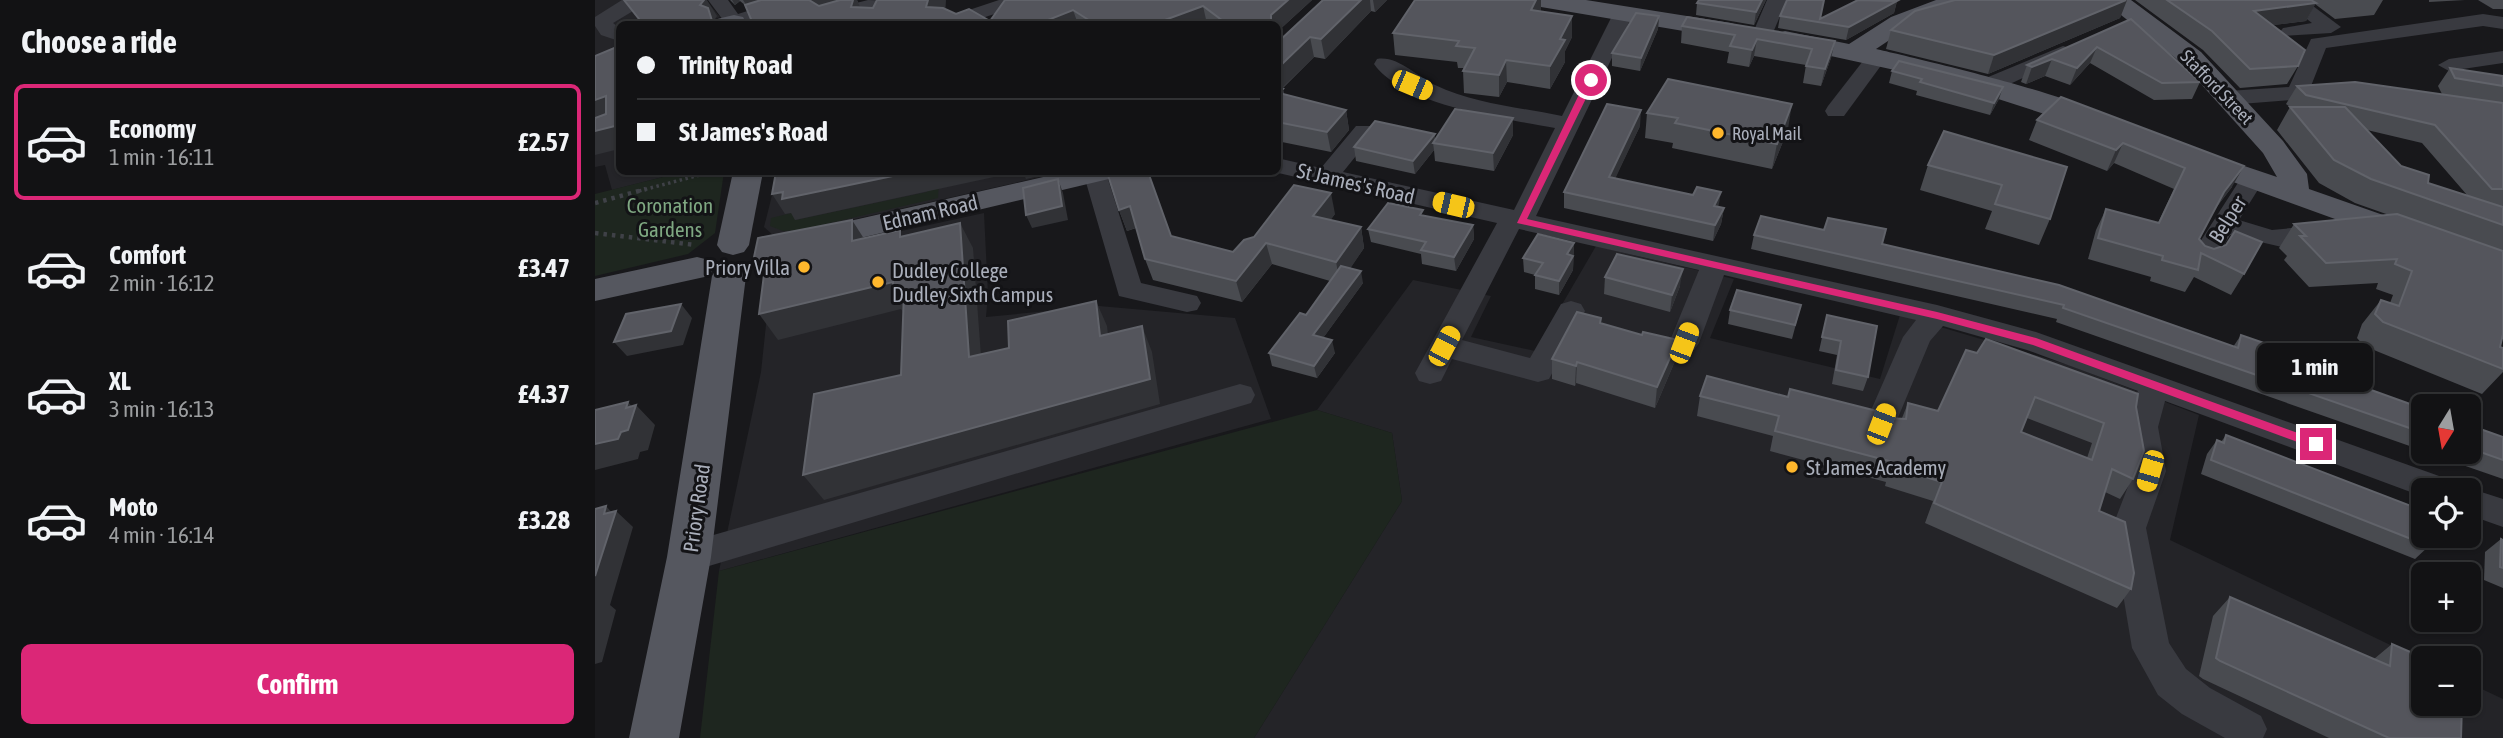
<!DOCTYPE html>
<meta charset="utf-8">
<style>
body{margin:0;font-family:"Asap Condensed",sans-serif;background:#1b1b1d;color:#f1f3f6;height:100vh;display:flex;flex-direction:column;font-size:26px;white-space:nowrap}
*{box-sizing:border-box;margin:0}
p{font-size:23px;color:#9c9ea0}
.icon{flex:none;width:38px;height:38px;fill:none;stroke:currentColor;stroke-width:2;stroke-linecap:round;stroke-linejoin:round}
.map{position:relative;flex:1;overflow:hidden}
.drawer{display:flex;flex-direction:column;background:#121214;width:595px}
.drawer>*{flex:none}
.banner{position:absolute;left:21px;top:21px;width:665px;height:154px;border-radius:10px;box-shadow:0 2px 5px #0004,0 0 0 2px #313234;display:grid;align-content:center;height:154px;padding:0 21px;background:#121214}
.needle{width:46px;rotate:191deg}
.tools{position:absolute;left:1816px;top:394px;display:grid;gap:14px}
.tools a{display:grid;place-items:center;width:70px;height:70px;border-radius:10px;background:#121214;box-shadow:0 2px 5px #0004,0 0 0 2px #313234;font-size:35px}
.end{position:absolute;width:32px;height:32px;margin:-16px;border:9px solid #db2777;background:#fff;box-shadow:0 0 0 4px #fff}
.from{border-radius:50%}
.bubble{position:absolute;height:49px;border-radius:10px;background:#121214;box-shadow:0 2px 5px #0004,0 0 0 2px #313234;font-size:23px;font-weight:700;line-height:49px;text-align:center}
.car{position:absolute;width:21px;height:42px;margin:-21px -10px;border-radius:9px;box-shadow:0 0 5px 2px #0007;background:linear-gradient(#f5c518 24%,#345 0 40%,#f5c518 0 76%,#345 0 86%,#f5c518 0)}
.banner b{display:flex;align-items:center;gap:24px;height:66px;font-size:26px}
.banner b+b{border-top:2px solid #313234}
.banner i{width:18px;height:18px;background:#f1f3f6}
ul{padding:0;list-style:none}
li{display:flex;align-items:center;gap:21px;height:116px;margin:0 14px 10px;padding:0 7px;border:4px solid transparent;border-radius:10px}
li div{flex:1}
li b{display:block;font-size:26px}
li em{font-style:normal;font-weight:700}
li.on{border-color:#db2777}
li>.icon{width:63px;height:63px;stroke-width:1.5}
h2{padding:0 21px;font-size:32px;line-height:84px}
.primary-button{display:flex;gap:14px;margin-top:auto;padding:14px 21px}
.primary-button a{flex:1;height:80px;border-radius:10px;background:#db2777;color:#fff;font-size:28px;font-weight:700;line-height:80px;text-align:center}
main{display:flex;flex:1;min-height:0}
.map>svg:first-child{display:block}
.built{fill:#242428}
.green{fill:#1e261f}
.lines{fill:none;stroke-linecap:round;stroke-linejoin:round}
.path-far1{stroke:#3f4147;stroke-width:3.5;stroke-dasharray:2.5 3.5;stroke-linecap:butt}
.path{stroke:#3f4147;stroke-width:4.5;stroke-dasharray:3.5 5;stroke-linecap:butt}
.minor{fill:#393a40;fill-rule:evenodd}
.major{fill:#55575f;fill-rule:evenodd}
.wall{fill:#494b50;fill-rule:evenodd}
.shaded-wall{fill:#313236}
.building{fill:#54555c;stroke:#61636a;stroke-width:2;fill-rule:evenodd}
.route{fill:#db2777}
.poi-dot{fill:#ffb72c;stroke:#131316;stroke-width:2.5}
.labels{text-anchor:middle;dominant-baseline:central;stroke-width:6;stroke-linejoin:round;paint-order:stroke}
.far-street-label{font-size:18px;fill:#aaafbb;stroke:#131316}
.far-poi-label{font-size:18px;fill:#aaafbb;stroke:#131316;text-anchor:start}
.street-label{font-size:21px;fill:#aaafbb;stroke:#131316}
.park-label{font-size:21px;fill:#7fa882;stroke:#131316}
.poi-label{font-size:21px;fill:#aaafbb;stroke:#131316;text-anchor:start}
</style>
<main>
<section class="drawer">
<h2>Choose a ride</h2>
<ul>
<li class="on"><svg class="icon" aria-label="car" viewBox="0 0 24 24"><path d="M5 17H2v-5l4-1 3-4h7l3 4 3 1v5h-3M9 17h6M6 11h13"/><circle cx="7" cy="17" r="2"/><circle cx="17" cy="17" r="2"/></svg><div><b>Economy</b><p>1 min · 16:11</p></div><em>£2.57</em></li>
<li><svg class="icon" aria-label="car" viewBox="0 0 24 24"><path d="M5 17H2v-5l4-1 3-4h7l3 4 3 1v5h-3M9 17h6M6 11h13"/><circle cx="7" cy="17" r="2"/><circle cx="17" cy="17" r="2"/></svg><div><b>Comfort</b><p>2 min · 16:12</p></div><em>£3.47</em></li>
<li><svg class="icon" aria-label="car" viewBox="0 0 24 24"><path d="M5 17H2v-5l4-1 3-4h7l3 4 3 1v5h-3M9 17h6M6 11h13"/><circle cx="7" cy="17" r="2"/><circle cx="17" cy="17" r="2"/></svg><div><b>XL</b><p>3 min · 16:13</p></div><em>£4.37</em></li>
<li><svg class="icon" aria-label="car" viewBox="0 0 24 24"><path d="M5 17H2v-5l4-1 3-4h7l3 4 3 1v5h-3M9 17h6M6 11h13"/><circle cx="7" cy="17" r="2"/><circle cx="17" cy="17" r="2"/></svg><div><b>Moto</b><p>4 min · 16:14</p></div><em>£3.28</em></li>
</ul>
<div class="primary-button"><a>Confirm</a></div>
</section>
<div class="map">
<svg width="1908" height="738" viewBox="0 0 1908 738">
<rect width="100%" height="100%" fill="#18181b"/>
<g class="built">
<polygon points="0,0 111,0 125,17 109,24 24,24 24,53 0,62"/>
<polygon points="24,69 24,172 88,172 17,190 10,165 0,167 0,78"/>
<polygon points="183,172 468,172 180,237 169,227"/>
<polygon points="389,213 393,294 391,317 504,306 640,318 676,419 124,571 166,372 178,259"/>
<polygon points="1001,246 1139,279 1115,338 1285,379 1305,315 1474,365 1604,415 1575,540 1829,661 1829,704 1874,704 1874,683 1908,699 1908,738 659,738 807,501 797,433 722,410 818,280 896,296 876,337 940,351"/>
</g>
<g class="green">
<polygon points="88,172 129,172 120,233 93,254 0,276 0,194"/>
<polygon points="333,172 344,181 343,198 205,230 188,231 175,226 176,218 201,212 201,220 332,192"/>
<polygon points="722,410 797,433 807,501 659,738 105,738 124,571"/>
</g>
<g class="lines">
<polyline class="path-far1" points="44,191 116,172"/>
<g class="path">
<polyline points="0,203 51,189"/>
<polyline points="0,233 100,245"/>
</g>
<g class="minor">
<polygon points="27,0 47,0 48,5 18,23 24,28 24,41 6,35 0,26 0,17"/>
<polygon points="113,0 133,0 143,14 187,0 217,0 214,4 152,24 131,24"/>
<polygon points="273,0 302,1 287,24 267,24 275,11 233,22 223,16 226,12"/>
<polygon points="404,0 433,0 430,4 369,24 341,24 344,20"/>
<polygon points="1172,0 1192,0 1177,35 1167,41 1157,35"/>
<polygon points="1687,0 1710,0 1746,27 1736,33 1688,36 1685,32 1688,28 1717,23"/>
<path d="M1028,8L1038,14L941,216L1342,305L1441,332L1858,481L1863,490H1829V497L1570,401L1563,427L1571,471L1551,528L1574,643L1591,669L1615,688L1666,716L1672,729L1668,738H1630L1587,714L1563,695L1537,648L1517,528L1539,471L1531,427L1537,401L1543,391L1432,350L1348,326L1335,341L1297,432L1286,436L1275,432L1270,424L1308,337L1321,320L1129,275L1104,343L1099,350L1089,353L1079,350L1074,343L1104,270L924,229L867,340L935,358L966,304L976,301L986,304L990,311L954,379L943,382L857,359L846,381L835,384L824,381L820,373L902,223L679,172H682V158L726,168L761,126H777L781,131L748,172L919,210L960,128C913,119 808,106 779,64L782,59C802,55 823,77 840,85C879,104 924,107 967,116L1018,14Z"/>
<polygon points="1888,14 1908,17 1908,29 1888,26 1731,48 1716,86 1746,86 1749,91 1746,96 1633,105 1622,98 1633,91 1694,87 1716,39"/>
<polygon points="1468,46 1475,48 1478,52 1475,56 1402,90 1394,92 1383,85 1386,80"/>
<polygon points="1282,50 1293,56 1249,116 1233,116 1230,111 1233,106 1275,52"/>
<polygon points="1908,51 1908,63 1854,71 1843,65 1854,59"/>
<polygon points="488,172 511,173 546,283 602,296 606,303 602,310 592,312 524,296"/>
<polygon points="1657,173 1666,175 1669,180 1644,220 1677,230 1727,225 1736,227 1740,233 1736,239 1687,247 1635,235 1616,265 1607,268 1598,265 1594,259 1648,175"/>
<polygon points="645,384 656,387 660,395 656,403 94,572 82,567 77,557 82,547 94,542"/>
<polygon points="1874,488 1908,499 1908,527 1874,515 1874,490 1867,490"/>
</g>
<g class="major">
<polygon points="934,0 991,0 1136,23 1145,26 1149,31 1145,36 1136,39 946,7 937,5"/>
<path d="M1341,0H1375L1372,5L1314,27L1281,49C1316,57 1505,101 1520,123L1516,129L1506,132L1496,129L1341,79L1181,44L1177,39L1181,34L1190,31L1254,44L1296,17Z"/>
<polygon points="1507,0 1536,0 1606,52 1688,141 1712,174 1714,189 1908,257 1908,280 1586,163 1581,157 1586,151 1596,148 1682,177 1668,153 1588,64"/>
<polygon points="139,15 148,17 152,24 119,24 122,19"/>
<polygon points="138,172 168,172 154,245 149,252 138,255 127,252 122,245"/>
<polygon points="470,172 522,172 518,178 215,250 204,247 199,240 204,233 215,230"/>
<polygon points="102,257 114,260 119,268 114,276 0,301 0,279"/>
<polygon points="134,265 146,268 151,276 116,557 84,738 34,738 72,557 117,276 122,268"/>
</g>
</g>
<g class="wall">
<polygon points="135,0 262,0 265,7 350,9 361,14 395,21 410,0 717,0 682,32 682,24 158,24 151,6 145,1 140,5"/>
<polygon points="728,0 792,0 780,12 776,11 730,59 719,57 687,89 688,89 689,94 751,110 754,130 736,152 682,141 682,43"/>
<polygon points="1171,0 1159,25 1101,15 1102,3"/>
<polygon points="1532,0 1525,18 1393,74 1291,49 1296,30"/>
<polygon points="1540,0 1788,0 1779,15 1740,19 1720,4 1711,21 1678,25 1703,66 1692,84 1645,88 1608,50"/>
<polygon points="1834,0 1870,0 1834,2"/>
<polygon points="1883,0 1908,0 1908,9 1898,9"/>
<polygon points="1302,1 1299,13 1251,40 1183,28 1185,16 1225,19"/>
<polygon points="946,12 977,16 977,37 970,51 970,62 955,89 912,82 904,97 869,93 868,71 869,68 863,68 862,62 800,55 798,33"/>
<polygon points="1064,16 1063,29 1045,71 1017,66 1017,53"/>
<polygon points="1536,19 1605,82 1597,99 1559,100 1495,63 1475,85 1450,76 1431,84 1426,82 1432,65"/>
<polygon points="1087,26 1240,41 1236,58 1226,86 1208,83 1211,65 1159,56 1154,67 1132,63 1134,52 1086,43"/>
<path d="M1855,68L1908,76V334L1905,347L1908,348V372L1887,394L1769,346L1762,338L1767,324L1786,300L1795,303L1798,295L1781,289L1783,283L1714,287L1689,260L1692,256L1684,248L1699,224L1794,215L1760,203L1724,183L1682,130L1695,107L1691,104L1702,86L1847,94L1843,86ZM1772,130L1827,143L1872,195L1833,183L1806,166Z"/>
<polygon points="1297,71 1404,99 1395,115 1321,95 1322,91 1294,83"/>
<polygon points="1466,97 1637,187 1620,209 1604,239 1610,246 1649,274 1636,295 1599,277 1590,292 1555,281 1556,277 1493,259 1501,230 1511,209 1563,223 1579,189 1519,163 1512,171 1434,140 1442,120"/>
<polygon points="1052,113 1193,129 1177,169 1077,148 1078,143 1050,138"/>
<polygon points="1045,126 1020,178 1129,208 1126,224 1118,241 969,208 969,192"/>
<polygon points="1349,131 1455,219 1444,245 1390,229 1397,211 1325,190 1333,165"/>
<polygon points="918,135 899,171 840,161 839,150 820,174 761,161 759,147 840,140"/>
<polygon points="524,210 576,236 638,252 740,214 735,220 766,227 769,248 755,268 768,283 728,338 740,353 722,378 677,366 674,353 711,315 735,281 677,264 647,302 558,280 550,259 541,228 532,231"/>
<polygon points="828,216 878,225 879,239 861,271 827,264 826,254 776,242 773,229"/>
<polygon points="1159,235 1287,244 1638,347 1646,335 1687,358 1829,409 1829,451 1461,322 1462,319 1156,249"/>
<polygon points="979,243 978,270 964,295 940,289 940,275 929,272 928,258"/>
<polygon points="1010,277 1085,286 1075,312 1009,294"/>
<polygon points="1206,305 1197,339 1133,324 1135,310"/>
<polygon points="1232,315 1273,377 1268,391 1237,384 1242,355 1224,351"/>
<polygon points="1006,324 1047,335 1083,340 1080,361 1060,408 981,383 980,386 957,379 957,359"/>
<path d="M1371,350L1541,407L1538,479L1525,499L1510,492L1504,511L1536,589L1522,608L1330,523L1338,501L1290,486L1291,482L1175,451L1178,436L1102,416L1105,396L1193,397L1292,418H1307L1313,403L1343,411ZM1432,418L1497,443L1492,458L1426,432Z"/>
<polygon points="1874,425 1908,437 1908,479 1830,452 1874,452"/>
<polygon points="1631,435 1834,546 1820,559 1606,474 1612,454 1622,440 1626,442"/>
<polygon points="1906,539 1908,540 1908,588 1889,580 1890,552"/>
<polygon points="1635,597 1779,659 1797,644 1866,738 1734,738 1608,679 1604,676 1618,616"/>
</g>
<g class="shaded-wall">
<polygon points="109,0 112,0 122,16 120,19 123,24 118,24 105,5"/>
<polygon points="137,0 144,0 145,1 140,5"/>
<polygon points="148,0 178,0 153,8"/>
<polygon points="212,0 262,0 269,15 225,9"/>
<polygon points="333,0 351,0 350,15 331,7"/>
<polygon points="693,0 717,0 682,32 682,24 676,24 676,15"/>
<polygon points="766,0 775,0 776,11 730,59 726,39"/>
<polygon points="778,0 792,0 780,12"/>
<polygon points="941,0 946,0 946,11 936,10"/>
<polygon points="1167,0 1171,0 1159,25 1161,12"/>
<polygon points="1532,0 1525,18 1393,74 1399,55"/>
<polygon points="1302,1 1299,13 1251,40 1254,27"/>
<polygon points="1721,3 1711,21 1649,29 1659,11"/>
<polygon points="608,6 612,24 559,24"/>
<polygon points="478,10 483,24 443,24"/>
<polygon points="977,16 977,37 970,51 970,62 955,89 955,66 965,39"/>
<polygon points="1064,16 1063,29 1045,71 1046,58"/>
<polygon points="715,37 719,57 682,93 682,69"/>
<polygon points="1162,39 1159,56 1154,67 1157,50"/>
<polygon points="1240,41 1236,58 1226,86 1230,69"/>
<polygon points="1502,47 1495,63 1475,85 1482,68"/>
<polygon points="1457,59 1450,76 1431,84 1437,67"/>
<polygon points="911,60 912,82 904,97 904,75"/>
<polygon points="1408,87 1404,99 1395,115 1399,103"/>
<polygon points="11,96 24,115 0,125 0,100"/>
<polygon points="1197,104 1193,129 1177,169 1182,144"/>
<polygon points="751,110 754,130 736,152 732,132"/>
<polygon points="1046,110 1045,126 1013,194 1014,177"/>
<polygon points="918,118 918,135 899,171 898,153"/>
<polygon points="24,125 24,149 0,155 0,131"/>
<polygon points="840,134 840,144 838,143 839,150 820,174 818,161"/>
<polygon points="1528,143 1519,163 1512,171 1521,150"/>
<polygon points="1649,166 1637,187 1617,213 1629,192"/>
<polygon points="317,172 422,172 200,220 196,213 190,214 177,194"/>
<polygon points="428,172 462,172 431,179"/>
<polygon points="463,179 468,193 473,220 437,228 431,215"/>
<polygon points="1126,192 1123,209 1119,206"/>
<polygon points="736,193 740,214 723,237 718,216"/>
<polygon points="535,206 543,227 532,231 524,210"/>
<polygon points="1129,208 1126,224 1118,241 1120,225"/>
<polygon points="257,220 273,245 257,241"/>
<polygon points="365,223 378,248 388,383 374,357"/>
<polygon points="878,225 879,239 861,271 859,257"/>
<polygon points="766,227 769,248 745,284 741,262"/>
<polygon points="671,243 677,264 647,302 641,281"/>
<polygon points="979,243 978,270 964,295 964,281 972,254"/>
<polygon points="171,259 176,288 158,262"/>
<polygon points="1088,269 1085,286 1075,312 1077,295"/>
<polygon points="766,271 768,283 721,348 718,335"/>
<polygon points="298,282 309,292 313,320 306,309 183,340 164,314"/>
<polygon points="501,301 512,326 516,362 505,336"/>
<polygon points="86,304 97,318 88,345 32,356 19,342"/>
<polygon points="547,326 557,352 565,404 229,500 208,475"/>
<polygon points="737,340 740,353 722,378 719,366"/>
<polygon points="1083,340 1080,361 1060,408 1062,387"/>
<polygon points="982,362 981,383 980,386 981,366"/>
<polygon points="33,402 39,409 41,405 60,425 53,450 45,452 43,459 0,470 0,444 31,408"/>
<polygon points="11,506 19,515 21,511 38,527 15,605 21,610 7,662 0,664 0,576"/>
</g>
<g class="building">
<polygon points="29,0 109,0 105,5 113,8 118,24 48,24"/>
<polygon points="166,0 214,0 224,6 245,0 258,0 256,7 278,8 282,0 333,0 331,7 348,8 361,14 374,9 395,21 410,0 693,0 676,15 676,24 632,24 608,6 559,24 500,24 478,10 443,24 158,24 150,5"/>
<polygon points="728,0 766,0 726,39 715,37 682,69 682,43"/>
<polygon points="820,0 941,0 936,10 977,16 965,39 970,40 955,66 911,60 904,75 868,71 880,48 861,46 864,41 798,33"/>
<polygon points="1104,0 1167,0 1161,12 1102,3"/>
<polygon points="1192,0 1229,0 1225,19 1263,0 1302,1 1254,27 1185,16"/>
<polygon points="1360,0 1531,0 1399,55 1296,30 1320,11"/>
<polygon points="1572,0 1716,0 1721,3 1659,11 1710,50 1703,66 1655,69 1617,31"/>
<polygon points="1041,13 1064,16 1046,58 1017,53"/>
<polygon points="1092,17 1240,41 1230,69 1211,66 1217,49 1162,39 1157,50 1135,46 1140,35 1087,26"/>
<polygon points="1536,19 1605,82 1567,83 1502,47 1482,68 1457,59 1437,67 1432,65"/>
<polygon points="24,46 24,125 0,131 0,118 11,114 11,96 0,100 0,56"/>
<polygon points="1304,61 1408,87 1399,103 1325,82 1327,79 1297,71"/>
<polygon points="1855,68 1908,76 1908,86 1860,78"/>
<polygon points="1073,79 1197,104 1182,144 1080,123 1083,118 1052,113"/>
<polygon points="1760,82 1908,103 1908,189 1897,189 1840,125 1711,95 1702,86"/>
<polygon points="682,88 688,89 684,93 751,110 732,132 682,122"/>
<polygon points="1466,97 1649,166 1629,192 1604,239 1610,246 1619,249 1631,245 1640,231 1667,242 1649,274 1606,253 1603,270 1567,260 1568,256 1503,238 1511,209 1564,223 1590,168 1528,143 1521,150 1442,120"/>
<polygon points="1012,104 1046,110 1014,177 1098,195 1102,187 1126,192 1119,206 1129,208 1120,225 969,192"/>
<polygon points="1695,107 1750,107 1806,166 1834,175 1833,183 1908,207 1908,225 1776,179 1739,160"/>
<polygon points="860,109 918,118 898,153 838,143"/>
<polygon points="780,121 840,134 818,161 759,147"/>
<polygon points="1349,131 1472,167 1455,219 1400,204 1407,185 1333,165"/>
<polygon points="181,172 317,172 187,199 188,192 177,194"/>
<polygon points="512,172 553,172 576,236 638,252 649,240 659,237 699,185 736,193 718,216 766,227 741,262 671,243 641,281 550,259 535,206 524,210"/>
<polygon points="463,179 467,206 431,215 428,188"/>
<polygon points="793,203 828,210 825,215 878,225 859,257 826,250 831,242 773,229"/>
<polygon points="1802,214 1908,251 1908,334 1905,347 1908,348 1908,369 1788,322 1780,314 1786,300 1804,306 1817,271 1800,264 1802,259 1731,263 1705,236 1711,236 1699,224"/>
<polygon points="1166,216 1229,230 1233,218 1291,229 1287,244 1464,285 1643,348 1646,335 1689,350 1687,358 1829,409 1829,433 1468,308 1469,305 1159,235"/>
<polygon points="257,220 257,241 305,230 305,237 365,223 374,357 414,348 413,321 501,301 505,336 547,326 555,379 208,475 219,394 306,375 309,292 298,294 298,282 164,314 171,259 158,262 163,238"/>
<polygon points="943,234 979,243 972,254 978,256 964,281 940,275 948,263 928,258"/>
<polygon points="1022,254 1088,269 1077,295 1010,277"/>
<polygon points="746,266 766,271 718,335 737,340 719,366 674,353 705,313 711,315"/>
<polygon points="1142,290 1206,305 1200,325 1135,310"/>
<polygon points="86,304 76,331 19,342 31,314"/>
<polygon points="982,312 1006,318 1005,323 1047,335 1048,332 1083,340 1062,387 982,362 981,366 957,359"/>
<polygon points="1232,315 1282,326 1273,377 1241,370 1246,341 1227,337"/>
<path d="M1391,339L1543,394L1541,407L1549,451L1538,479L1517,469L1504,511L1530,522L1539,573L1536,589L1339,503L1347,482L1298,467V462L1180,431L1184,416L1105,396L1112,376L1193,397L1195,389L1278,410L1292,418L1311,419L1313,403L1343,411L1371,350L1382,353ZM1440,397L1509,423L1497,460L1426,432Z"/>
<polygon points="33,402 31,408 41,405 33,430 26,432 23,439 0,444 0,410"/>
<polygon points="1874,425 1908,437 1908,460 1874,448"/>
<polygon points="1631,435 1829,511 1829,536 1835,536 1834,546 1616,460 1622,440 1629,443"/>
<polygon points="11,506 9,514 21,511 0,576 0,509"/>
<polygon points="1906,539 1908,540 1908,568 1905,567"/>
<polygon points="1635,597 1795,666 1797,644 1829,658 1829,704 1867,704 1866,738 1794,738 1625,661 1621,658"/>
</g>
<polygon class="route" points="996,78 1000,80 932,219 1342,312 1441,338 1725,441 1727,444 1725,447 1716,447 1438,345 1342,319 922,223 991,80"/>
<g class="poi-dot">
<circle cx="1123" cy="133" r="7"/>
<circle cx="209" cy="267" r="7"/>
<circle cx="283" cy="282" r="7"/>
<circle cx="1197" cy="467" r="7"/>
</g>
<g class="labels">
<g class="far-street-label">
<text transform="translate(1622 87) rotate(46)">Stafford Street</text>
</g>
<g class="far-poi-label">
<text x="1137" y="133">Royal Mail</text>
</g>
<g class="street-label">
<text transform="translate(761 183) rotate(13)">St James's Road</text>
<text transform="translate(335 212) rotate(-13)">Ednam Road</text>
<text transform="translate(1632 219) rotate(-58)">Belper</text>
<text transform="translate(101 508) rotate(-82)">Priory Road</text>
</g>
<g class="park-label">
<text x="75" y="205">Coronation<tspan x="75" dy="24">Gardens</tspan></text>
</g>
<g class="poi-label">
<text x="195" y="267" text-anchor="end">Priory Villa</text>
<text x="297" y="270">Dudley College<tspan x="297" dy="24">Dudley Sixth Campus</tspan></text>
<text x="1211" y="467">St James Academy</text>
</g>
</g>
</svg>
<div class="tools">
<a><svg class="needle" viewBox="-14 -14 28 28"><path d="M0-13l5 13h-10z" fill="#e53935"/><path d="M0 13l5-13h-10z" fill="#9c9ea0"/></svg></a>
<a><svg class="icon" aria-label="locate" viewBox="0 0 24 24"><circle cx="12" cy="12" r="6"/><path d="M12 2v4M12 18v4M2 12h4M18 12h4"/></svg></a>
<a>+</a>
<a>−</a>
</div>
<i class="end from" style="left:996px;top:80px"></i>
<i class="end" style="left:1721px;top:444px"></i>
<div class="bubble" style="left:1662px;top:343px;width:116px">1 min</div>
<i class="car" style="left:817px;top:85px;rotate:113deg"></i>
<i class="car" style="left:858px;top:205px;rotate:283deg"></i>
<i class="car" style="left:1089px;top:343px;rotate:21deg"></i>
<i class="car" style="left:849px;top:346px;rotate:28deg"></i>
<i class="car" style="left:1286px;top:424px;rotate:21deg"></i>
<i class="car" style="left:1555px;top:471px;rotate:196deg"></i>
<div class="banner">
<b><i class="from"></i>Trinity Road</b>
<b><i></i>St James's Road</b>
</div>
</div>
</main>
